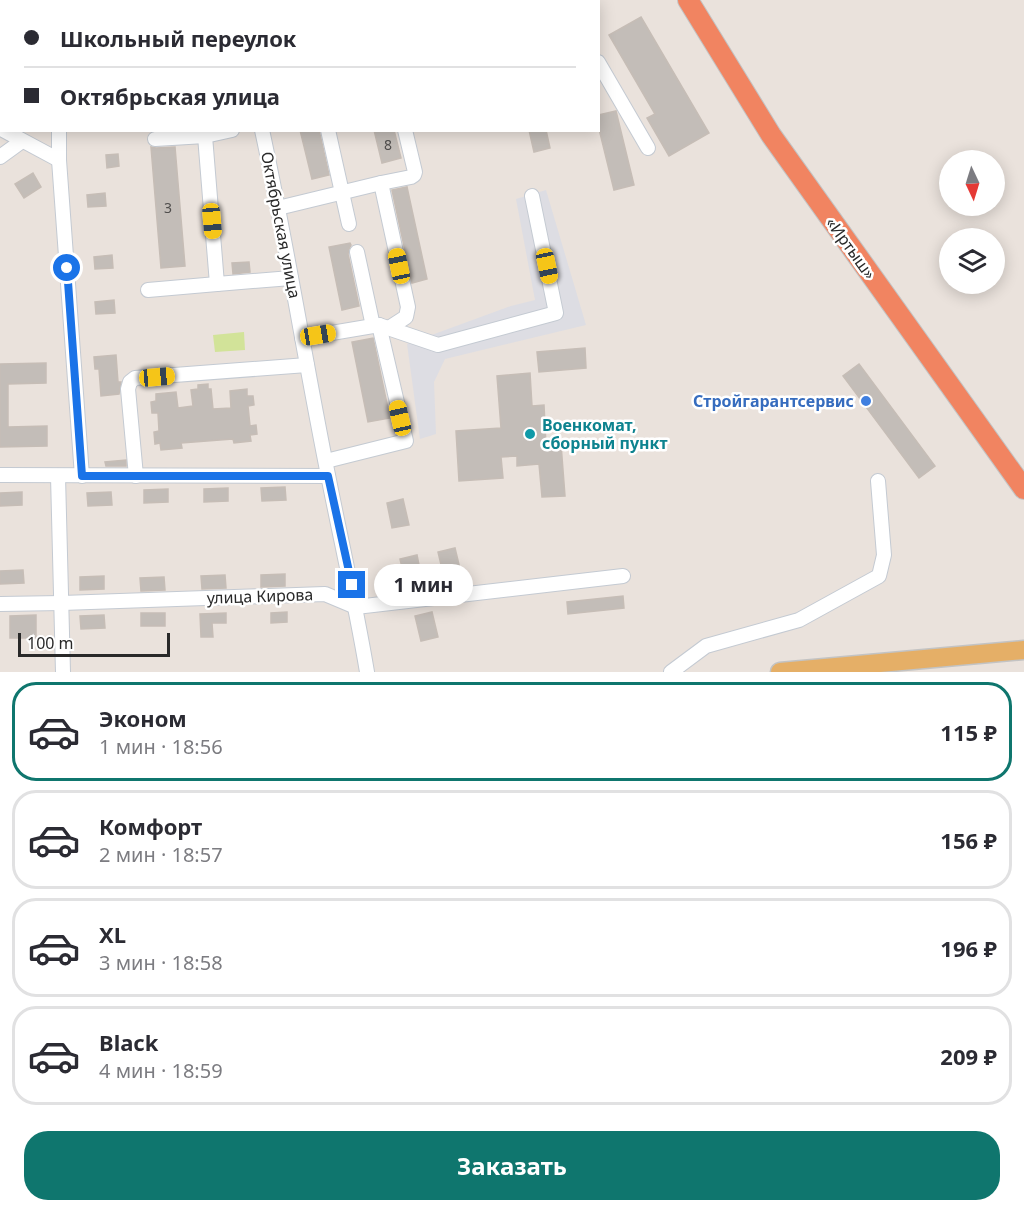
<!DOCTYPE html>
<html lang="ru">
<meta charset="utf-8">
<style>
body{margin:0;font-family:"Noto Sans",sans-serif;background:#f7f7f7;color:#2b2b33;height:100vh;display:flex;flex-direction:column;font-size:22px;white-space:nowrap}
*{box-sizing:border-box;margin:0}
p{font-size:20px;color:#7c7c81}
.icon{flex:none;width:33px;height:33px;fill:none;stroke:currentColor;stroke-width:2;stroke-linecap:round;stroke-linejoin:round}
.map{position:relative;height:672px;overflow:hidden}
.panel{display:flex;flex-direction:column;background:#fff;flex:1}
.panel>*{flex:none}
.banner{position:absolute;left:0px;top:0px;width:600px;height:132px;box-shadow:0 3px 15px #0003;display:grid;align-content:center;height:132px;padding:0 24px;background:#fff}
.needle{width:39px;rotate:176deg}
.fabs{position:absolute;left:939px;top:150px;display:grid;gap:12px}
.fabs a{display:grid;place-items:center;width:66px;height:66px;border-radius:50%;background:#fff;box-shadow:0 3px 15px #0003;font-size:30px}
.scale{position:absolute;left:18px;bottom:15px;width:152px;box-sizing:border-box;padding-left:6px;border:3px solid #292929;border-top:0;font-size:16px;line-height:21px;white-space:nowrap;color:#292929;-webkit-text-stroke:4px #fff;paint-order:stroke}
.end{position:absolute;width:27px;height:27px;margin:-14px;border:8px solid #1a73e8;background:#fff;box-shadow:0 0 0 3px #fff}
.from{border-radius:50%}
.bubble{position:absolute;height:42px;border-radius:21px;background:#fff;box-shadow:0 3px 15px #0003;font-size:20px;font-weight:700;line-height:42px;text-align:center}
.car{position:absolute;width:18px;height:36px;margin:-18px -9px;border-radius:8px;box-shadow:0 0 4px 2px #0007;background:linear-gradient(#f5c518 24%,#345 0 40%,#f5c518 0 76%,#345 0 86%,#f5c518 0)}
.banner b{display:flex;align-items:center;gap:21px;height:57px;font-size:22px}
.banner b+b{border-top:2px solid #e1e1e2}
.banner i{width:15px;height:15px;background:#2b2b33}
ul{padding:10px 0 0;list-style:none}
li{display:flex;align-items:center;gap:18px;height:99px;margin:0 12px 9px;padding:0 12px;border:3px solid #e1e1e2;border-radius:24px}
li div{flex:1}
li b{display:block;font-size:22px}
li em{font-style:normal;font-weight:700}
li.on{border-color:#0f766e}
li>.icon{width:54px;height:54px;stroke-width:1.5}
.cta{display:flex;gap:12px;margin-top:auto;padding:12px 24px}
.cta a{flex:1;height:69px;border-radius:24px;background:#0f766e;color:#fff;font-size:24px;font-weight:700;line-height:69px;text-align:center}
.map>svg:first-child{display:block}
.industrial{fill:#dddde3}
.pitch{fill:#d2e399}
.building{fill:#c3bdb8;stroke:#c6bdb6;stroke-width:1.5}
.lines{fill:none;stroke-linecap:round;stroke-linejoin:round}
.minor-casing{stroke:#c4cad2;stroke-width:16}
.major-casing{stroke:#c3c3c3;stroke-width:21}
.highway-casing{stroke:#c3c3c3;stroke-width:22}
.minor{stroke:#fff;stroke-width:14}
.major{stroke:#e5af67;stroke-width:18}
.highway{stroke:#f18461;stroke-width:20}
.route{stroke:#1a73e8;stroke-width:8}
.shop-dot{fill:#3f7fe0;stroke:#fff;stroke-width:2}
.culture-dot{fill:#0f9aa8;stroke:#fff;stroke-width:2}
.labels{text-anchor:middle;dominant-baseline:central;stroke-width:5;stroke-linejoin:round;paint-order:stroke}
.number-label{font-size:14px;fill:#504e4d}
.street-label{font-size:16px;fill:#292929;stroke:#fff}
.shop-label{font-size:16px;font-weight:bold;fill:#366cbe;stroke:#fff;text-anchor:end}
.culture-label{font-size:16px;font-weight:bold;fill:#0d838f;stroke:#fff;text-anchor:start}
</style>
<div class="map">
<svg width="1024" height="672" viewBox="0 0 1024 672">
<rect width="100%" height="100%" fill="#eae2dc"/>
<polygon class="industrial" points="546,190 586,325 445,359 434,382 436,434 420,439 407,344 511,306 535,300 516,199"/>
<polygon class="pitch" points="244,332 245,350 215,352 213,335"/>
<g class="building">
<polygon points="641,17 709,133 669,156 647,118 655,114 609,35"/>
<polygon points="616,111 634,185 614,190 598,125 598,115"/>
<polygon points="300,130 319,130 329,175 312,179"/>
<polygon points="374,130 394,130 401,158 382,163"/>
<polygon points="529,130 546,130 550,148 534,152"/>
<polygon points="151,147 156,148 175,147 185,266 161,268"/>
<polygon points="118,154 119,166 107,168 106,155"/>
<polygon points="33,173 41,187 24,198 15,184"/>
<polygon points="407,187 427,279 412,283 392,190"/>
<polygon points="105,193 106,206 88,207 87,195"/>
<polygon points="350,243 351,245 349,249 348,254 359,306 342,310 329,247"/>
<polygon points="112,255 113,268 95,269 94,257"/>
<polygon points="249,262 250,272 233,274 232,263"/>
<polygon points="114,300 115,313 96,314 95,302"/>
<polygon points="373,338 390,418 368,422 352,342"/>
<polygon points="585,348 586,368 539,372 537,352"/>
<polygon points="116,355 118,382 121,382 119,394 101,396 99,369 95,369 94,357"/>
<polygon points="46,363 46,383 8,384 8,427 47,426 47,446 0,447 0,364"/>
<polygon points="859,364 935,466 919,478 843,376"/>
<polygon points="530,373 532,406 544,405 546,445 561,444 565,496 542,497 539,464 517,466 517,456 501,457 503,478 459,481 456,431 501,428 497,376"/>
<polygon points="208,384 208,389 211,389 213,409 231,408 230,391 247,389 247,396 253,396 254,405 248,406 250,426 256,425 257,434 250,435 251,441 234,443 233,439 181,443 182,448 161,450 160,443 155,444 154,432 159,431 158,413 152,413 151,402 156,401 156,394 176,392 178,408 193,406 191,390 198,389 198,385"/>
<polygon points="126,460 126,466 106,466 105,462"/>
<polygon points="285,487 286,500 262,501 261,488"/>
<polygon points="228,488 228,501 204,502 204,489"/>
<polygon points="168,489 168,502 144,503 144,490"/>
<polygon points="22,492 22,505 0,506 0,493"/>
<polygon points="111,492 112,505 88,506 87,493"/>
<polygon points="403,499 409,525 392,528 387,503"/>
<polygon points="455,548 461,573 444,577 438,552"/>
<polygon points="417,555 422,580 406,584 400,559"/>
<polygon points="23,570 24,583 0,584 0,571"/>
<polygon points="285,574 285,586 261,587 261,575"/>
<polygon points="225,575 226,588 202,589 201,576"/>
<polygon points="104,576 104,589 80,590 80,577"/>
<polygon points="164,577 165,590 141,591 140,578"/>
<polygon points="623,596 624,608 568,614 567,602"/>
<polygon points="287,612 287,622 271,623 271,613"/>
<polygon points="432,612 438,637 421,641 415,616"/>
<rect x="141" y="613" width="24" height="13"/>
<polygon points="226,613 226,623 212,623 213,637 201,637 200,614"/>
<polygon points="36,615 36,638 10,638 10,616"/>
<polygon points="104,615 105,628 81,629 80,616"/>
</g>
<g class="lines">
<defs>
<g id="minor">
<polyline points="49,0 49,2"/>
<polyline points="150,0 150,2"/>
<polyline points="231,0 231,2"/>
<polyline points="337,0 337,2"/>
<polyline points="379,0 379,2"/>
<polyline points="454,0 454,2"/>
<polyline points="598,62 648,148"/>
<polyline points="3,130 59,160"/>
<polyline points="59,130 59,160 82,476"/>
<polyline points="232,130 205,136 217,284 291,278"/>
<path d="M262,130C287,245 305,361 328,475C341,541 356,606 367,672"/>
<polyline points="328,130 349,224"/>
<polyline points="155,139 205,136"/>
<polyline points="0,157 22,141"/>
<polyline points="381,183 411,177 414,175 415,172 405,130"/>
<polyline points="278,208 381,183 408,307 406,317 389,328"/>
<polyline points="357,252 373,326"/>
<polyline points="148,290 217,284"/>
<polyline points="302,338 379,325 438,345 556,313 532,196"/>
<polyline points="326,461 406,441 379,325"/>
<polyline points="0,475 328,476"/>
<polyline points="58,476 63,672"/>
<polyline points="136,476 128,389 130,382 135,378 307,365"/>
<polyline points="0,604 62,603 325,594 356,607 623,576"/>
<polyline points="671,672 706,646 799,620 879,576 884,555 878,481"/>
</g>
<polyline id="major" points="780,672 1024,650"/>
<polyline id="highway" points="688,0 771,135 1024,489"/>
</defs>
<use href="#minor" class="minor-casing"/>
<use href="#major" class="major-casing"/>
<use href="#highway" class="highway-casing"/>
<use href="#minor" class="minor"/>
<use href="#major" class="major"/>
<use href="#highway" class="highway"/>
</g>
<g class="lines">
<polyline class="route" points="67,268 82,476 328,476 352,585"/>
</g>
<circle class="shop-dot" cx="866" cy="401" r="6"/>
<circle class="culture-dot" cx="530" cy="434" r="6"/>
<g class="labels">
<g class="number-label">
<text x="388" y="144">8</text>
<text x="168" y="207">3</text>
</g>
<g class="street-label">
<text transform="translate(281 225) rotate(79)">Октябрьская улица</text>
<text transform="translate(851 248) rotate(54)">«Иртыш»</text>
<text transform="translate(260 596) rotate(-2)">улица Кирова</text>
</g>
<g class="shop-label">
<text x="854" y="401">Стройгарантсервис</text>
</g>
<g class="culture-label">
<text x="542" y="425">Военкомат,<tspan x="542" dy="18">сборный пункт</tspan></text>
</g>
</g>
</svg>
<div class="fabs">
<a><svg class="needle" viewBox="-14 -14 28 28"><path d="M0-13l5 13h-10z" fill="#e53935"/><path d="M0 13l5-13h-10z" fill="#7c7c81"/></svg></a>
<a><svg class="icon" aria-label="layers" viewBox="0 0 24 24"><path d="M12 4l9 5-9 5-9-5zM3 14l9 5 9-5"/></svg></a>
</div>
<div class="scale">100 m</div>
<i class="end from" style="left:67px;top:268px"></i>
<i class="end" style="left:352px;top:585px"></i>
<div class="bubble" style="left:374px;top:564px;width:99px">1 мин</div>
<i class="car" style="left:212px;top:221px;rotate:175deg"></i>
<i class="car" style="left:399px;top:266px;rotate:348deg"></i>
<i class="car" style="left:547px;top:266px;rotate:168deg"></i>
<i class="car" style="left:318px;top:335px;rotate:81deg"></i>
<i class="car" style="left:157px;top:377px;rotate:85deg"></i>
<i class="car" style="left:400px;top:418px;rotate:347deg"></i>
<div class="banner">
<b><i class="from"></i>Школьный переулок</b>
<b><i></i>Октябрьская улица</b>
</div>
</div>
<section class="panel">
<ul>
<li class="on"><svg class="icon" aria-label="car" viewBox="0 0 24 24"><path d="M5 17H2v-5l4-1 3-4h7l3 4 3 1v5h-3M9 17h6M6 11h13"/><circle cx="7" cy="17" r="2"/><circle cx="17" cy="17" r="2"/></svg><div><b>Эконом</b><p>1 мин · 18:56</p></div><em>115 ₽</em></li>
<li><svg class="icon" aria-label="car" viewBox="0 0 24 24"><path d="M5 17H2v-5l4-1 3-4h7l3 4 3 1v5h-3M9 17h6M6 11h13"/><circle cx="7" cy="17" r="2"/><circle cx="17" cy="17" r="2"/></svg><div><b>Комфорт</b><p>2 мин · 18:57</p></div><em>156 ₽</em></li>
<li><svg class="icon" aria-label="car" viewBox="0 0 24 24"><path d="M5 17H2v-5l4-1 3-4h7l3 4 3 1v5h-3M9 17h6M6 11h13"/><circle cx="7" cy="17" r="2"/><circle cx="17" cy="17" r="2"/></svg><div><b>XL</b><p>3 мин · 18:58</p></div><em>196 ₽</em></li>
<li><svg class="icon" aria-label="car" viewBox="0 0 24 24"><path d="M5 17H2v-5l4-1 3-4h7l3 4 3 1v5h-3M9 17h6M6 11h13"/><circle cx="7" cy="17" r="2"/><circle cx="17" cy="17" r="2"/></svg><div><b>Black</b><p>4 мин · 18:59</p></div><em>209 ₽</em></li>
</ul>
<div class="cta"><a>Заказать</a></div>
</section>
